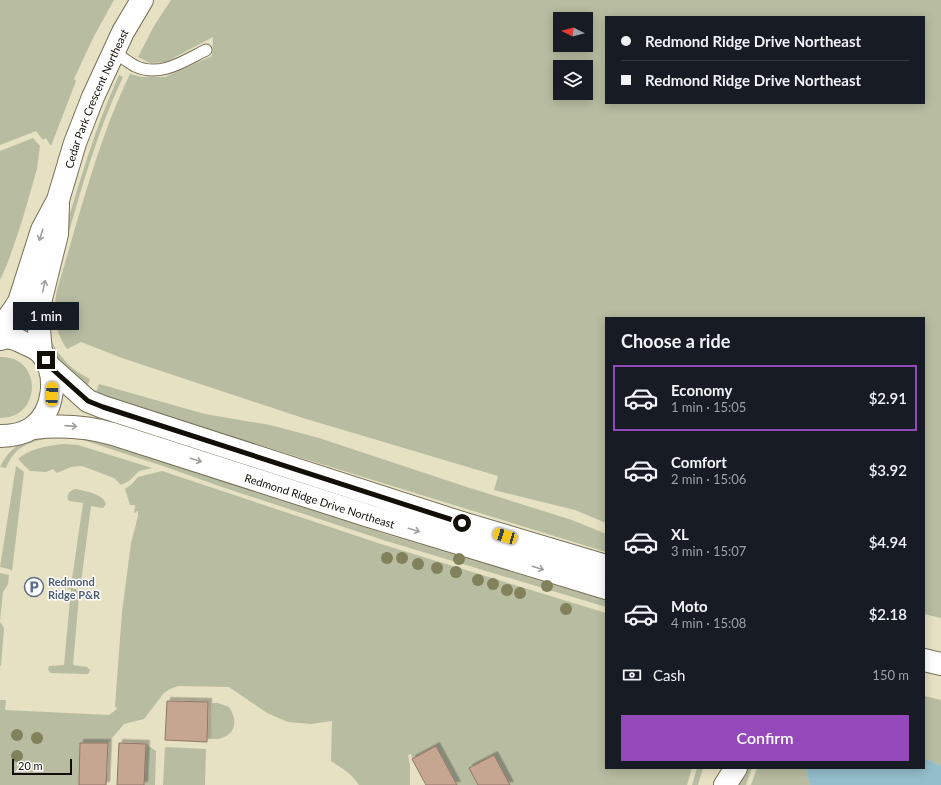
<!DOCTYPE html>
<meta charset="utf-8">
<style>
body{margin:0;font-family:Lato,sans-serif;background:#242831;color:#f1f3f6;height:100vh;display:flex;flex-direction:column;font-size:15px;white-space:nowrap}
*{box-sizing:border-box;margin:0}
p{font-size:13px;color:#9ea1a6}
.icon{flex:none;width:22px;height:22px;fill:none;stroke:currentColor;stroke-width:2;stroke-linecap:round;stroke-linejoin:round}
.map{position:relative;flex:1;overflow:hidden}
.panel{position:absolute;left:605px;top:317px;width:320px;height:452px;display:flex;flex-direction:column;background:#171b24;border-radius:0px;box-shadow:0 2px 10px #0003}
.panel>*{flex:none}
.top-card{position:absolute;left:605px;top:16px;width:320px;height:88px;border-radius:0px;box-shadow:0 2px 10px #0003;display:grid;align-content:center;height:88px;padding:0 16px;background:#171b24}
.needle{width:26px;rotate:276deg}
.buttons{position:absolute;left:553px;top:12px;display:grid;gap:8px}
.buttons a{display:grid;place-items:center;width:40px;height:40px;border-radius:0px;background:#171b24;box-shadow:0 2px 10px #0003;font-size:20px}
.scale{position:absolute;left:12px;bottom:10px;width:60px;box-sizing:border-box;padding-left:4px;border:2px solid #110f06;border-top:0;font-size:11px;line-height:14px;white-space:nowrap;color:#110f06;-webkit-text-stroke:3px #fff;paint-order:stroke}
.end{position:absolute;width:18px;height:18px;margin:-9px;border:5px solid #110f06;background:#fff;box-shadow:0 0 0 2px #fff}
.from{border-radius:50%}
.bubble{position:absolute;height:28px;border-radius:0px;background:#171b24;box-shadow:0 2px 10px #0003;font-size:13px;font-weight:600;line-height:28px;text-align:center}
.car{position:absolute;width:12px;height:24px;margin:-12px -6px;border-radius:5px;box-shadow:0 0 3px 1px #0007;background:linear-gradient(#f5c518 24%,#345 0 40%,#f5c518 0 76%,#345 0 86%,#f5c518 0)}
.top-card b{display:flex;align-items:center;gap:14px;height:38px;font-size:15px}
.top-card b+b{border-top:1px solid #363941}
.top-card i{width:10px;height:10px;background:#f1f3f6}
ul{padding:0;list-style:none}
li{display:flex;align-items:center;gap:12px;height:66px;margin:0 8px 6px;padding:0 8px;border:2px solid transparent;border-radius:0px}
li div{flex:1}
li b{display:block;font-size:15px}
li em{font-style:normal;font-weight:600}
li.current{border-color:#9548b9}
li>.icon{width:36px;height:36px;stroke-width:1.5}
h2{padding:0 16px;font-size:18px;line-height:48px}
.pay{display:flex;align-items:center;gap:10px;height:44px;padding:0 16px;font-size:15px}
.pay p{margin-inline-start:auto}
.button{display:flex;gap:8px;margin-top:auto;padding:8px 16px}
.button a{flex:1;height:46px;border-radius:0px;background:#9548b9;color:#fff;font-size:16px;font-weight:600;line-height:46px;text-align:center}
.map>svg:first-child{display:block}
.green{fill:#b8bca1;fill-rule:evenodd}
.water{fill:#94becc}
.building{fill:#c7a691;stroke:#8f7666;filter:url(#shadow)}
.lines{fill:none;stroke-linecap:round;stroke-linejoin:round}
.service-casing{stroke:#767157;stroke-width:13}
.minor-casing{stroke:#767157;stroke-width:24}
.tertiary-casing{stroke:#767157;stroke-width:24}
.service{stroke:#fff;stroke-width:11}
.minor{stroke:#fff;stroke-width:22}
.tertiary{stroke:#fff;stroke-width:22}
.tree{fill:#81815b}
.oneway{stroke:#a09f9b}
.route{stroke:#110f06;stroke-width:5}
.labels{text-anchor:middle;dominant-baseline:central;stroke-width:3;stroke-linejoin:round;paint-order:stroke}
.street-label{font-size:11px;fill:#110f06;stroke:#fff}
.service-label{font-size:11px;font-weight:bold;fill:#4e5e75;stroke:#fff;text-anchor:start}
</style>
<div class="map">
<svg width="941" height="785" viewBox="0 0 941 785">
<defs>
<filter id="shadow"><feDropShadow dx="3.5" dy="-3.5" stdDeviation="0" flood-color="#0004"/></filter>
</defs>
<rect width="100%" height="100%" fill="#e6e1c3"/>
<g class="green">
<polygon points="0,0 114,0 93,38 74,79 76,81 51,146 46,138 43,140 36,131 0,145"/>
<path d="M171,0H941V618L924,614V318H606V523L575,510L494,490L498,476L303,418L122,358L81,342L67,349C54,331 53,312 57,290C79,218 97,142 130,74L142,77H165L212,56L213,37L166,62L150,63L138,57L154,26ZM606,17H924V103H606ZM560,19H586V45H560ZM560,67H586V93H560Z"/>
<path d="M119,75L123,77C91,144 74,218 52,289L48,288C70,217 88,143 119,75Z"/>
<polygon points="33,138 40,146 37,169 22,221 8,262 0,280 0,151"/>
<path d="M51,340C59,357 73,371 90,379L85,392L50,352Z"/>
<path d="M0,357C42,355 43,418 0,418Z"/>
<polygon points="99,384 205,414 270,425 319,438 470,488 572,520 606,534 606,552 266,447 94,398"/>
<polygon points="83,433 385,534 606,600 606,607 383,540 219,486 166,467 83,440"/>
<path d="M55,437C30,442 16,444 6,468L0,467C6,454 18,442 32,439C39,437 47,438 55,437Z"/>
<path d="M63,444L78,445L152,468L139,471L129,481L121,485L114,478L82,466L71,467L57,473L53,469L46,472L30,471L18,459C31,448 46,446 63,444Z"/>
<polygon points="16,466 24,472 12,571 9,569 0,567"/>
<path d="M162,471L381,544L606,613V768H692L687,785H457L436,746L412,759L411,754L408,755L410,765V785H359C352,774 342,768 331,761L332,721L311,724L288,722L267,713L229,687L178,686L170,689L164,693L144,719L124,724L108,743H80L79,785H0V700H6L5,710L109,715L117,709L115,706L122,612L131,543L138,516V511L134,513L135,505H130L125,489L132,484L138,477Z"/>
<path d="M76,489C87,492 102,493 106,504L103,508L91,506L81,582L87,583L86,587L72,581H65V578L72,579L83,503L70,501L68,500C66,494 71,489 76,489Z"/>
<polygon points="0,573 9,575 8,584 3,592 0,621"/>
<path d="M65,586C72,587 78,591 86,592L85,597L79,596L73,665L87,667L90,670L89,673L87,674L51,673L48,670L49,666L64,665L71,589L64,588Z"/>
<polygon points="0,622 4,628 1,666 0,666"/>
<polygon points="924,696 941,700 941,766 924,758"/>
<path d="M212,703H218L229,707C241,725 232,740 211,739Z"/>
<polygon points="146,744 156,751 155,785 144,785"/>
<polygon points="165,747 206,749 205,785 163,785"/>
<polygon points="697,768 703,768 698,785 692,785"/>
<polygon points="745,768 752,768 746,785 739,785"/>
<polygon points="757,768 807,768 806,770 810,785 751,785"/>
</g>
<polygon class="water" points="924,758 941,766 941,785 810,785 806,770 807,768 924,768"/>
<g class="building">
<polygon points="167,701 208,702 207,742 165,740"/>
<polygon points="80,743 108,743 106,785 79,785"/>
<polygon points="119,743 146,744 144,785 117,785"/>
<polygon points="436,746 457,785 426,785 412,759"/>
<polygon points="494,755 510,785 478,785 469,768"/>
</g>
<g class="lines">
<defs>
<path id="service" d="M114,52C121,57 128,62 135,66C160,78 184,61 206,50"/>
<g id="minor">
<path id="s1" d="M0,330L19,302L42,230L58,200L75,143L93,97L123,32L142,0"/>
<polyline points="41,352 38,318 39,307 57,234 58,205"/>
<polyline points="725,785 736,768"/>
</g>
<g id="tertiary">
<path d="M0,339C4,338 9,337 12,338C16,339 20,341 24,343C29,345 38,349 42,354C58,374 55,412 32,428C23,434 11,436 0,436"/>
<polyline points="50,367 88,401 103,407 462,523 606,566"/>
<path id="s2" d="M33,428C60,425 86,426 113,434L369,516L606,588"/>
<polyline points="924,660 941,664"/>
</g>
</defs>
<use href="#service" class="service-casing"/>
<use href="#minor" class="minor-casing"/>
<use href="#tertiary" class="tertiary-casing"/>
<use href="#service" class="service"/>
<use href="#minor" class="minor"/>
<use href="#tertiary" class="tertiary"/>
</g>
<g class="tree">
<circle cx="387" cy="558" r="6"/>
<circle cx="402" cy="558" r="6"/>
<circle cx="459" cy="559" r="6"/>
<circle cx="418" cy="564" r="6"/>
<circle cx="437" cy="568" r="6"/>
<circle cx="456" cy="572" r="6"/>
<circle cx="478" cy="580" r="6"/>
<circle cx="493" cy="584" r="6"/>
<circle cx="547" cy="586" r="6"/>
<circle cx="507" cy="590" r="6"/>
<circle cx="520" cy="593" r="6"/>
<circle cx="566" cy="609" r="6"/>
<circle cx="17" cy="735" r="6"/>
<circle cx="37" cy="738" r="6"/>
<circle cx="17" cy="756" r="6"/>
</g>
<defs><path id="oneway-shaft" d="M-6 0H5M1.5-3L5.5 0L1.5 3" fill="none" stroke-width="1.6" stroke-linecap="round" stroke-linejoin="round"/></defs>
<g class="oneway">
<use href="#oneway-shaft" transform="translate(41 235) rotate(108)"/>
<use href="#oneway-shaft" transform="translate(44 286) rotate(-77)"/>
<use href="#oneway-shaft" transform="translate(71 426) rotate(4)"/>
<use href="#oneway-shaft" transform="translate(196 460) rotate(18)"/>
<use href="#oneway-shaft" transform="translate(414 530) rotate(17)"/>
<use href="#oneway-shaft" transform="translate(538 568) rotate(17)"/>
</g>
<g class="lines">
<polyline class="route" points="46,360 50,367 88,401 103,407 462,523"/>
</g>
<defs>
<symbol id="parking-ring" viewBox="-11 -11 22 22"><circle r="9.5" fill="#fff" stroke="#5c6f8a" stroke-width="1.5"/><path d="M-3.5-5.5H1a3.5 3.5 0 0 1 0 7H-1V5.5H-3.5ZM-1-3.4V-.6H.8a1.4 1.4 0 0 0 0-2.8Z" fill="#5c6f8a"/></symbol>
</defs>
<g fill-rule="evenodd">
<use href="#parking-ring" x="23" y="576" width="22" height="22"/>
</g>
<g class="labels">
<g class="street-label">
<text stroke="none"><textPath href="#s1" startOffset="252">Cedar Park Crescent Northeast</textPath></text>
<text stroke="none"><textPath href="#s2" startOffset="298">Redmond Ridge Drive Northeast</textPath></text>
</g>
<g class="service-label">
<text x="48" y="581">Redmond<tspan x="48" dy="13">Ridge P&amp;R</tspan></text>
</g>
</g>
</svg>
<div class="buttons">
<a><svg class="needle" viewBox="-14 -14 28 28"><path d="M0-13l5 13h-10z" fill="#e53935"/><path d="M0 13l5-13h-10z" fill="#9ea1a6"/></svg></a>
<a><svg class="icon" aria-label="layers" viewBox="0 0 24 24"><path d="M12 4l9 5-9 5-9-5zM3 14l9 5 9-5"/></svg></a>
</div>
<div class="scale">20 m</div>
<i class="end from" style="left:462px;top:523px"></i>
<i class="end" style="left:46px;top:360px"></i>
<div class="bubble" style="left:13px;top:302px;width:66px">1 min</div>
<i class="car" style="left:52px;top:394px;rotate:2deg"></i>
<i class="car" style="left:505px;top:536px;rotate:287deg"></i>
<div class="top-card">
<b><i class="from"></i>Redmond Ridge Drive Northeast</b>
<b><i></i>Redmond Ridge Drive Northeast</b>
</div>
<section class="panel">
<h2>Choose a ride</h2>
<ul>
<li class="current"><svg class="icon" aria-label="car" viewBox="0 0 24 24"><path d="M5 17H2v-5l4-1 3-4h7l3 4 3 1v5h-3M9 17h6M6 11h13"/><circle cx="7" cy="17" r="2"/><circle cx="17" cy="17" r="2"/></svg><div><b>Economy</b><p>1 min · 15:05</p></div><em>$2.91</em></li>
<li><svg class="icon" aria-label="car" viewBox="0 0 24 24"><path d="M5 17H2v-5l4-1 3-4h7l3 4 3 1v5h-3M9 17h6M6 11h13"/><circle cx="7" cy="17" r="2"/><circle cx="17" cy="17" r="2"/></svg><div><b>Comfort</b><p>2 min · 15:06</p></div><em>$3.92</em></li>
<li><svg class="icon" aria-label="car" viewBox="0 0 24 24"><path d="M5 17H2v-5l4-1 3-4h7l3 4 3 1v5h-3M9 17h6M6 11h13"/><circle cx="7" cy="17" r="2"/><circle cx="17" cy="17" r="2"/></svg><div><b>XL</b><p>3 min · 15:07</p></div><em>$4.94</em></li>
<li><svg class="icon" aria-label="car" viewBox="0 0 24 24"><path d="M5 17H2v-5l4-1 3-4h7l3 4 3 1v5h-3M9 17h6M6 11h13"/><circle cx="7" cy="17" r="2"/><circle cx="17" cy="17" r="2"/></svg><div><b>Moto</b><p>4 min · 15:08</p></div><em>$2.18</em></li>
</ul>
<div class="pay"><svg class="icon" aria-label="cash" viewBox="0 0 24 24"><path d="M3 7h18v10H3z"/><circle cx="12" cy="12" r="2"/></svg>Cash<p>150 m</p></div>
<div class="button"><a>Confirm</a></div>
</section>
</div>
